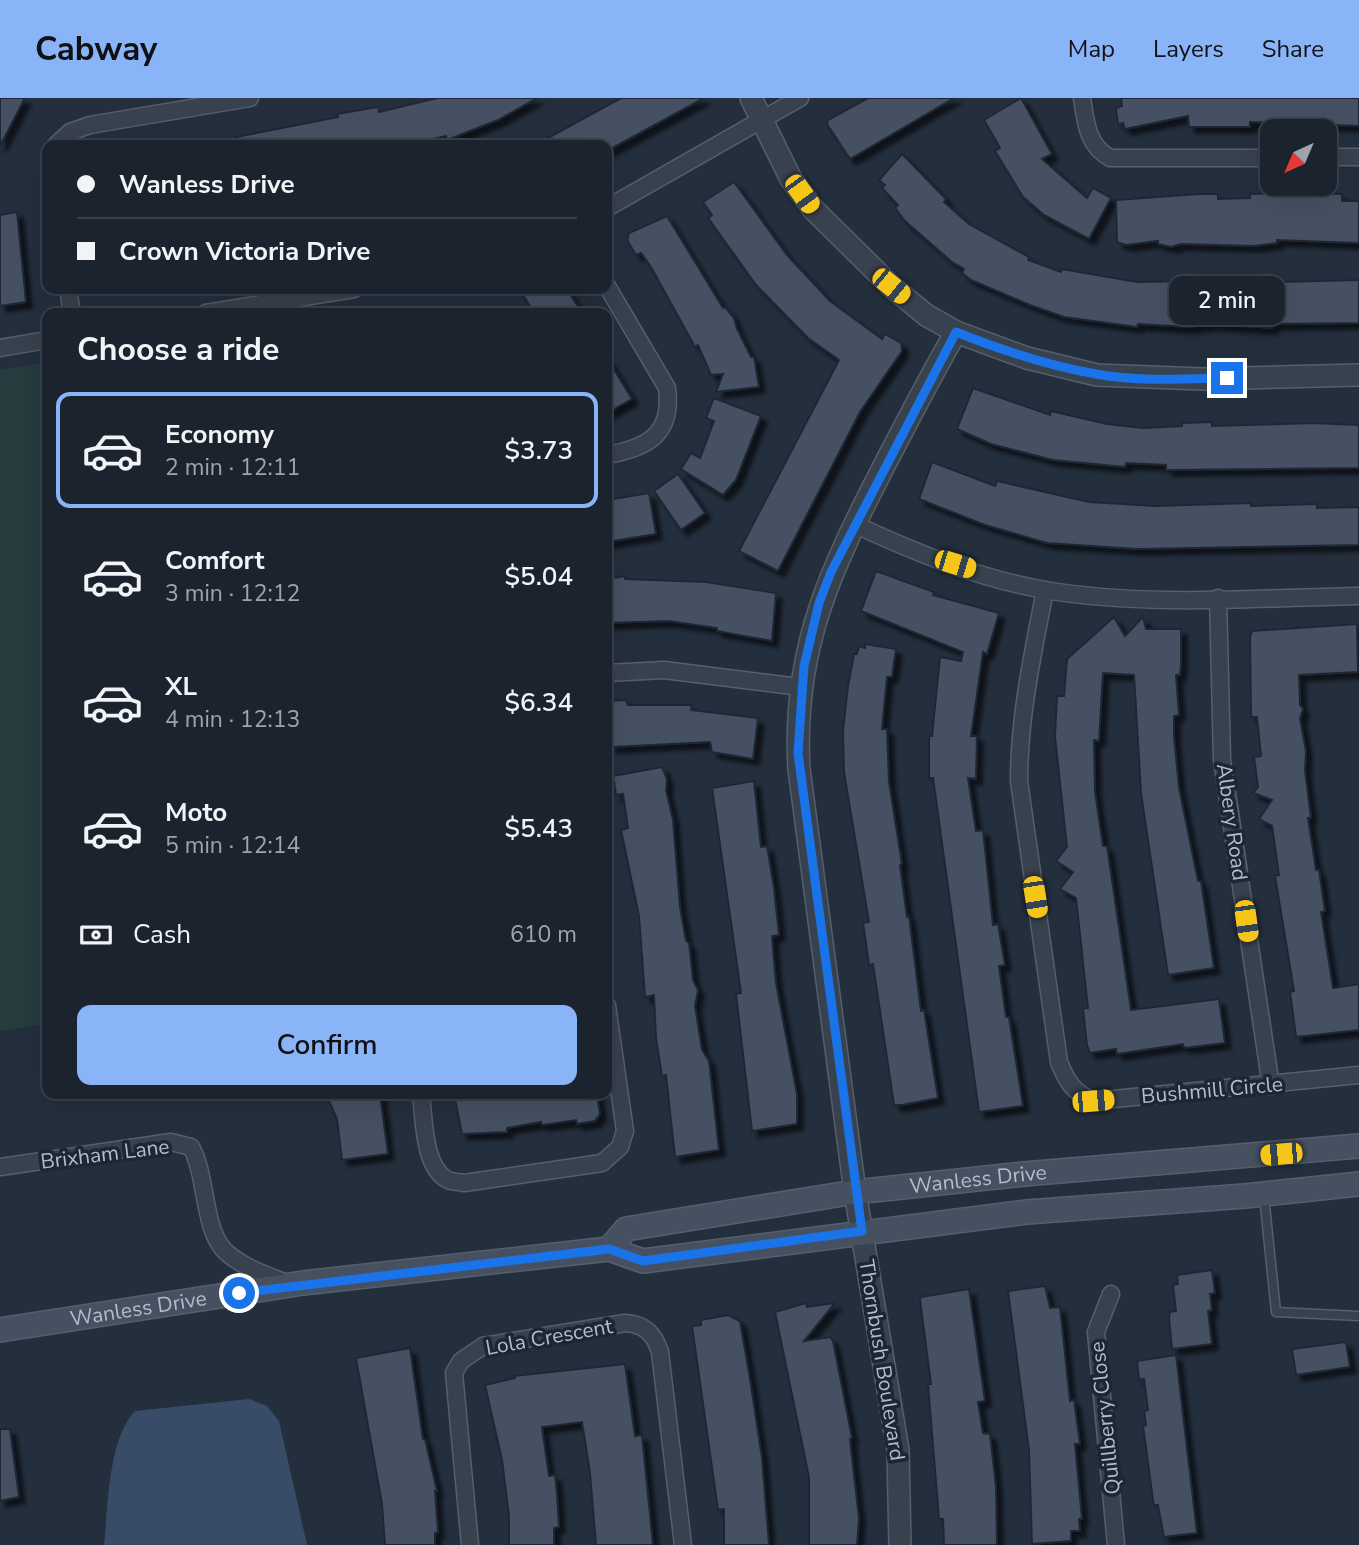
<!DOCTYPE html>
<meta charset="utf-8">
<style>
body{margin:0;font-family:"Nunito Sans",sans-serif;background:#242b36;color:#f1f3f6;height:100vh;display:flex;flex-direction:column;font-size:26px;white-space:nowrap}
*{box-sizing:border-box;margin:0}
p{font-size:23px;color:#a0a4aa}
.icon{flex:none;width:38px;height:38px;fill:none;stroke:currentColor;stroke-width:2;stroke-linecap:round;stroke-linejoin:round}
.map{position:relative;flex:1;overflow:hidden}
.sheet{position:absolute;left:42px;top:210px;width:570px;height:791px;display:flex;flex-direction:column;background:#1b232e;border-radius:14px;box-shadow:0 7px 28px #0002,0 0 0 2px #39404a}
.sheet>*{flex:none}
.banner{position:absolute;left:42px;top:42px;width:570px;height:154px;border-radius:14px;box-shadow:0 7px 28px #0002,0 0 0 2px #39404a;display:grid;align-content:center;height:154px;padding:0 35px;background:#1b232e}
.needle{width:46px;rotate:224deg}
.controls{position:absolute;left:1260px;top:21px;display:grid;gap:14px}
.controls a{display:grid;place-items:center;width:77px;height:77px;border-radius:14px;background:#1b232e;box-shadow:0 7px 28px #0002,0 0 0 2px #39404a;font-size:35px}
.end{position:absolute;width:32px;height:32px;margin:-16px;border:9px solid #1a73e8;background:#fff;box-shadow:0 0 0 4px #fff}
.from{border-radius:50%}
.bubble{position:absolute;height:49px;border-radius:14px;background:#1b232e;box-shadow:0 7px 28px #0002,0 0 0 2px #39404a;font-size:23px;font-weight:600;line-height:49px;text-align:center}
.car{position:absolute;width:21px;height:42px;margin:-21px -10px;border-radius:9px;box-shadow:0 0 5px 2px #0007;background:linear-gradient(#f5c518 24%,#345 0 40%,#f5c518 0 76%,#345 0 86%,#f5c518 0)}
.banner b{display:flex;align-items:center;gap:24px;height:66px;font-size:26px}
.banner b+b{border-top:2px solid #39404a}
.banner i{width:18px;height:18px;background:#f1f3f6}
ul{padding:0;list-style:none}
li{display:flex;align-items:center;gap:21px;height:116px;margin:0 14px 10px;padding:0 21px;border:4px solid transparent;border-radius:14px}
li div{flex:1}
li b{display:block;font-size:26px}
li em{font-style:normal;font-weight:600}
li.current{border-color:#8ab4f8}
li>.icon{width:63px;height:63px;stroke-width:1.5}
h2{padding:0 35px;font-size:32px;line-height:84px}
.pay{display:flex;align-items:center;gap:18px;height:77px;padding:0 35px;font-size:26px}
.pay p{margin-inline-start:auto}
.primary-button{display:flex;gap:14px;margin-top:auto;padding:14px 35px}
.primary-button a{flex:1;height:80px;border-radius:14px;background:#8ab4f8;color:#111;font-size:28px;font-weight:600;line-height:80px;text-align:center}
header{display:flex;align-items:center;gap:42px;box-sizing:border-box;height:98px;padding:0 35px;background:#8ab4f8;color:#111}
header strong{font-size:33px}
nav{display:flex;gap:38px;margin-inline-start:auto;font-size:24px}
.map>svg:first-child{display:block}
.green{fill:#263c3f}
.water{fill:#394c67}
.building{fill:#455162;stroke:#1f2835;stroke-width:2;filter:url(#shadow)}
.lines{fill:none;stroke-linecap:round;stroke-linejoin:round}
.service-casing{stroke:#565f6c;stroke-width:11}
.minor-casing{stroke:#565f6c;stroke-width:19}
.tertiary-casing{stroke:#565f6c;stroke-width:24}
.secondary-casing{stroke:#565f6c;stroke-width:26}
.service{stroke:#38414e;stroke-width:8}
.minor{stroke:#38414e;stroke-width:16}
.tertiary{stroke:#38414e;stroke-width:21}
.secondary{stroke:#465061;stroke-width:23}
.route{stroke:#1a73e8;stroke-width:9}
.labels{text-anchor:middle;dominant-baseline:central;stroke-width:7;stroke-linejoin:round;paint-order:stroke}
.street-label{font-size:21px;fill:#b4bcc9;stroke:#1d2633}
</style>
<header>
<strong>Cabway</strong>
<nav><a>Map</a><a>Layers</a><a>Share</a></nav>
</header>
<div class="map">
<svg width="1359" height="1447" viewBox="0 0 1359 1447">
<defs>
<filter id="shadow"><feDropShadow dx="6" dy="6" stdDeviation="2" flood-color="#0009"/></filter>
</defs>
<rect width="100%" height="100%" fill="#242f3e"/>
<polygon class="green" points="42,265 47,265 47,926 0,933 0,272"/>
<path class="water" d="M249,1301L267,1308L279,1323L307,1447H104C108,1410 108,1341 135,1313Z"/>
<g class="building">
<polygon points="0,0 25,0 0,48"/>
<polygon points="437,0 537,0 498,22 447,42 446,38 408,47 236,47 236,39 338,19 337,16 378,9 379,14"/>
<polygon points="621,0 704,0 607,53 607,47 535,47"/>
<polygon points="868,0 954,0 850,61 827,26 828,22"/>
<polygon points="1021,0 1052,56 1042,61 1087,100 1093,90 1111,100 1089,141 1044,117 1023,99 995,53 1000,50 984,22"/>
<polygon points="1121,0 1359,0 1359,28 1250,24 1250,29 1189,29 1188,18 1125,31 1123,25 1118,26 1116,10 1122,8"/>
<polygon points="902,56 946,101 944,104 969,126 1029,159 1028,162 1061,174 1062,171 1137,184 1188,183 1188,186 1359,182 1359,225 1272,226 1272,230 1209,226 1189,229 1138,226 1137,229 1064,219 1030,207 971,182 962,175 964,171 952,164 905,123 895,110 898,107 882,90 885,87 879,82"/>
<polygon points="734,84 787,157 830,203 882,241 885,236 901,245 902,253 860,314 778,473 739,453 839,262 808,240 756,187 708,120 712,117 703,104"/>
<polygon points="1301,95 1342,96 1342,103 1359,103 1359,145 1277,142 1277,145 1254,148 1181,146 1171,149 1158,146 1158,143 1126,147 1117,144 1116,102 1199,96 1218,96 1218,101 1250,100 1250,96"/>
<polygon points="17,114 26,204 0,208 0,117"/>
<polygon points="667,118 723,210 725,209 734,220 737,231 751,259 754,259 759,289 716,294 723,276 711,277 698,247 695,249 651,169 641,155 636,157 627,142 629,135"/>
<polygon points="535,191 567,191 582,215 534,215 523,197"/>
<polygon points="607,260 632,301 607,315"/>
<polygon points="973,290 1050,317 1051,313 1107,326 1143,330 1182,328 1182,325 1212,324 1212,328 1313,325 1359,327 1359,370 1166,372 1166,367 1126,365 1125,369 1053,362 991,346 957,331"/>
<polygon points="714,300 761,318 736,382 723,397 681,371 691,355 700,360 714,323 706,320"/>
<polygon points="932,364 995,388 997,383 1089,404 1155,408 1251,405 1251,408 1317,406 1317,410 1359,409 1359,447 1137,451 1047,445 985,427 919,401"/>
<polygon points="678,376 705,415 681,432 654,393"/>
<polygon points="649,395 656,436 607,444 607,402"/>
<polygon points="876,473 934,494 933,497 999,515 987,556 983,554 971,638 977,638 976,681 968,680 976,733 983,732 993,827 998,826 1005,867 999,868 1006,919 1009,919 1023,1008 979,1014 941,738 933,680 929,680 929,638 932,638 940,559 961,563 963,554 861,513"/>
<polygon points="625,478 625,481 706,484 776,495 772,543 717,533 717,530 669,523 607,525 607,481"/>
<polygon points="1114,519 1125,538 1143,519 1146,531 1181,531 1181,566 1180,577 1176,577 1179,617 1174,618 1174,638 1179,690 1198,783 1201,783 1214,870 1168,877 1141,695 1134,577 1103,575 1099,643 1094,642 1095,694 1103,748 1107,748 1131,912 1219,901 1225,945 1184,950 1183,946 1117,956 1116,951 1090,955 1087,947 1083,911 1088,910 1076,800 1060,791 1073,774 1056,763 1067,749 1055,639 1057,598 1064,598 1067,561"/>
<polygon points="1357,526 1358,574 1299,577 1300,607 1303,611 1300,621 1306,653 1305,672 1311,720 1308,720 1316,772 1319,772 1325,813 1321,814 1333,890 1359,886 1359,932 1296,939 1290,894 1294,893 1275,778 1279,777 1272,728 1259,721 1272,702 1253,695 1258,689 1254,659 1261,658 1257,619 1251,619 1250,539 1252,533"/>
<polygon points="865,546 896,551 892,579 887,579 882,631 887,631 889,684 902,766 900,767 907,819 909,818 921,913 924,912 938,1000 902,1007 894,1007 873,866 869,867 863,825 869,824 844,674 843,633 848,588 854,556 857,556 859,548 865,550"/>
<polygon points="626,602 628,607 692,607 691,612 758,620 753,661 712,654 710,644 611,649 607,603"/>
<polygon points="662,669 667,681 666,692 673,722 680,809 686,843 689,845 693,882 698,892 695,908 702,952 709,963 719,1052 675,1059 666,977 662,978 656,941 654,897 645,899 639,818 621,732 628,730 623,696 616,697 613,678"/>
<polygon points="754,683 761,749 767,748 774,790 779,837 772,838 776,885 797,996 797,1026 752,1033 736,896 741,895 712,690"/>
<polygon points="336,996 380,996 388,1056 342,1062 337,1021 329,1003"/>
<polygon points="454,996 597,996 600,1016 595,1023 577,1026 576,1022 542,1027 541,1024 507,1030 507,1034 462,1036"/>
<polygon points="1212,1172 1215,1195 1210,1196 1212,1212 1208,1213 1212,1246 1172,1251 1169,1220 1170,1214 1176,1213 1173,1187 1178,1186 1177,1177"/>
<polygon points="1045,1188 1050,1210 1060,1209 1070,1303 1074,1302 1080,1346 1075,1346 1082,1421 1079,1421 1080,1433 1071,1433 1071,1443 1032,1446 1029,1352 1008,1193"/>
<polygon points="969,1191 985,1303 978,1304 983,1335 990,1336 996,1389 997,1447 944,1447 943,1421 939,1421 928,1286 931,1286 920,1202 921,1199"/>
<polygon points="806,1205 807,1209 835,1205 804,1243 830,1239 833,1243 852,1340 850,1341 859,1421 857,1447 809,1447 809,1379 775,1214"/>
<polygon points="728,1217 740,1223 750,1281 762,1360 769,1447 724,1447 724,1411 718,1412 692,1228 701,1227 701,1222"/>
<polygon points="1346,1244 1350,1269 1296,1277 1292,1251"/>
<polygon points="410,1250 423,1341 425,1341 437,1393 435,1393 438,1434 435,1435 435,1447 385,1447 382,1406 356,1260"/>
<polygon points="1176,1257 1197,1435 1164,1439 1158,1407 1154,1407 1153,1402 1143,1328 1146,1327 1144,1313 1148,1312 1144,1281 1139,1282 1137,1263"/>
<polygon points="625,1266 635,1338 642,1337 653,1447 596,1447 590,1375 582,1324 542,1329 549,1378 555,1377 557,1396 559,1429 554,1430 554,1447 509,1447 509,1418 502,1362 485,1287 515,1280 514,1278"/>
<polygon points="0,1331 10,1331 19,1399 0,1403"/>
</g>
<g class="lines">
<defs>
<polyline id="service" points="1264,1098 1276,1214 1359,1218"/>
<g id="minor">
<path d="M1082,0C1086,25 1087,47 1110,60H1272"/>
<polyline points="56,47 70,34 90,27 250,0"/>
<polyline points="1325,59 1359,59"/>
<polyline points="607,110 800,0"/>
<path d="M607,188L667,290C673,336 648,350 607,357"/>
<polyline points="68,191 72,215"/>
<polyline points="206,215 354,191"/>
<polyline points="0,250 47,242"/>
<path d="M854,426C914,454 980,481 1045,492C1146,509 1257,500 1359,498"/>
<path d="M1045,492C1033,555 1019,618 1019,683L1059,964C1067,984 1073,994 1093,1003L1359,977"/>
<polyline points="1218,500 1222,662 1271,988"/>
<polyline points="607,575 664,572 800,589"/>
<path d="M421,996C424,1019 423,1070 448,1082C452,1084 460,1084 464,1085L602,1065L620,1049L625,1033L607,907"/>
<path d="M0,1069L171,1044L191,1049C208,1079 202,1133 227,1155C244,1170 269,1178 289,1186"/>
<polyline points="1111,1196 1096,1234 1116,1447"/>
<path d="M470,1447L454,1275L461,1263L483,1248L625,1225C644,1226 654,1235 660,1254L683,1447"/>
</g>
<g id="tertiary">
<polyline points="751,0 791,81 813,111 891,188 926,217 956,234 1027,260 1097,277 1202,281 1359,277"/>
<path d="M900,1447L898,1352L855,1094L799,671C792,550 831,471 885,366C908,322 931,277 956,234"/>
</g>
<g id="secondary">
<path id="s1" d="M609,1151L626,1131L855,1094L1024,1076L1359,1048"/>
<path id="s2" d="M0,1232L303,1185L609,1151L643,1163L1027,1114L1245,1098L1359,1086"/>
</g>
</defs>
<use href="#service" class="service-casing"/>
<use href="#minor" class="minor-casing"/>
<use href="#tertiary" class="tertiary-casing"/>
<use href="#secondary" class="secondary-casing"/>
<use href="#service" class="service"/>
<use href="#minor" class="minor"/>
<use href="#tertiary" class="tertiary"/>
<use href="#secondary" class="secondary"/>
</g>
<g class="lines">
<path class="route" d="M239,1195L609,1151L643,1163L862,1133L798,655L804,568L819,505L831,474L956,234C1001,252 1048,268 1096,276C1139,284 1184,281 1227,280"/>
</g>
<g class="labels">
<g class="street-label">
<text transform="translate(1232 724) rotate(82)">Albery Road</text>
<text transform="translate(1212 992) rotate(-5)">Bushmill Circle</text>
<text transform="translate(105 1056) rotate(-7)">Brixham Lane</text>
<text stroke="none"><textPath href="#s1" startOffset="382">Wanless Drive</textPath></text>
<text stroke="none"><textPath href="#s2" startOffset="140">Wanless Drive</textPath></text>
<text transform="translate(549 1239) rotate(-10)">Lola Crescent</text>
<text transform="translate(882 1262) rotate(81)">Thornbush Boulevard</text>
<text transform="translate(1105 1320) rotate(-96)">Quillberry Close</text>
</g>
</g>
</svg>
<div class="controls">
<a><svg class="needle" viewBox="-14 -14 28 28"><path d="M0-13l5 13h-10z" fill="#e53935"/><path d="M0 13l5-13h-10z" fill="#a0a4aa"/></svg></a>
</div>
<i class="end from" style="left:239px;top:1195px"></i>
<i class="end" style="left:1227px;top:280px"></i>
<div class="bubble" style="left:1169px;top:178px;width:116px">2 min</div>
<i class="car" style="left:802px;top:96px;rotate:144deg"></i>
<i class="car" style="left:891px;top:188px;rotate:129deg"></i>
<i class="car" style="left:955px;top:466px;rotate:107deg"></i>
<i class="car" style="left:1035px;top:799px;rotate:171deg"></i>
<i class="car" style="left:1246px;top:823px;rotate:172deg"></i>
<i class="car" style="left:1093px;top:1003px;rotate:85deg"></i>
<i class="car" style="left:1281px;top:1056px;rotate:265deg"></i>
<div class="banner">
<b><i class="from"></i>Wanless Drive</b>
<b><i></i>Crown Victoria Drive</b>
</div>
<section class="sheet">
<h2>Choose a ride</h2>
<ul>
<li class="current"><svg class="icon" aria-label="car" viewBox="0 0 24 24"><path d="M5 17H2v-5l4-1 3-4h7l3 4 3 1v5h-3M9 17h6M6 11h13"/><circle cx="7" cy="17" r="2"/><circle cx="17" cy="17" r="2"/></svg><div><b>Economy</b><p>2 min · 12:11</p></div><em>$3.73</em></li>
<li><svg class="icon" aria-label="car" viewBox="0 0 24 24"><path d="M5 17H2v-5l4-1 3-4h7l3 4 3 1v5h-3M9 17h6M6 11h13"/><circle cx="7" cy="17" r="2"/><circle cx="17" cy="17" r="2"/></svg><div><b>Comfort</b><p>3 min · 12:12</p></div><em>$5.04</em></li>
<li><svg class="icon" aria-label="car" viewBox="0 0 24 24"><path d="M5 17H2v-5l4-1 3-4h7l3 4 3 1v5h-3M9 17h6M6 11h13"/><circle cx="7" cy="17" r="2"/><circle cx="17" cy="17" r="2"/></svg><div><b>XL</b><p>4 min · 12:13</p></div><em>$6.34</em></li>
<li><svg class="icon" aria-label="car" viewBox="0 0 24 24"><path d="M5 17H2v-5l4-1 3-4h7l3 4 3 1v5h-3M9 17h6M6 11h13"/><circle cx="7" cy="17" r="2"/><circle cx="17" cy="17" r="2"/></svg><div><b>Moto</b><p>5 min · 12:14</p></div><em>$5.43</em></li>
</ul>
<div class="pay"><svg class="icon" aria-label="cash" viewBox="0 0 24 24"><path d="M3 7h18v10H3z"/><circle cx="12" cy="12" r="2"/></svg>Cash<p>610 m</p></div>
<div class="primary-button"><a>Confirm</a></div>
</section>
</div>
